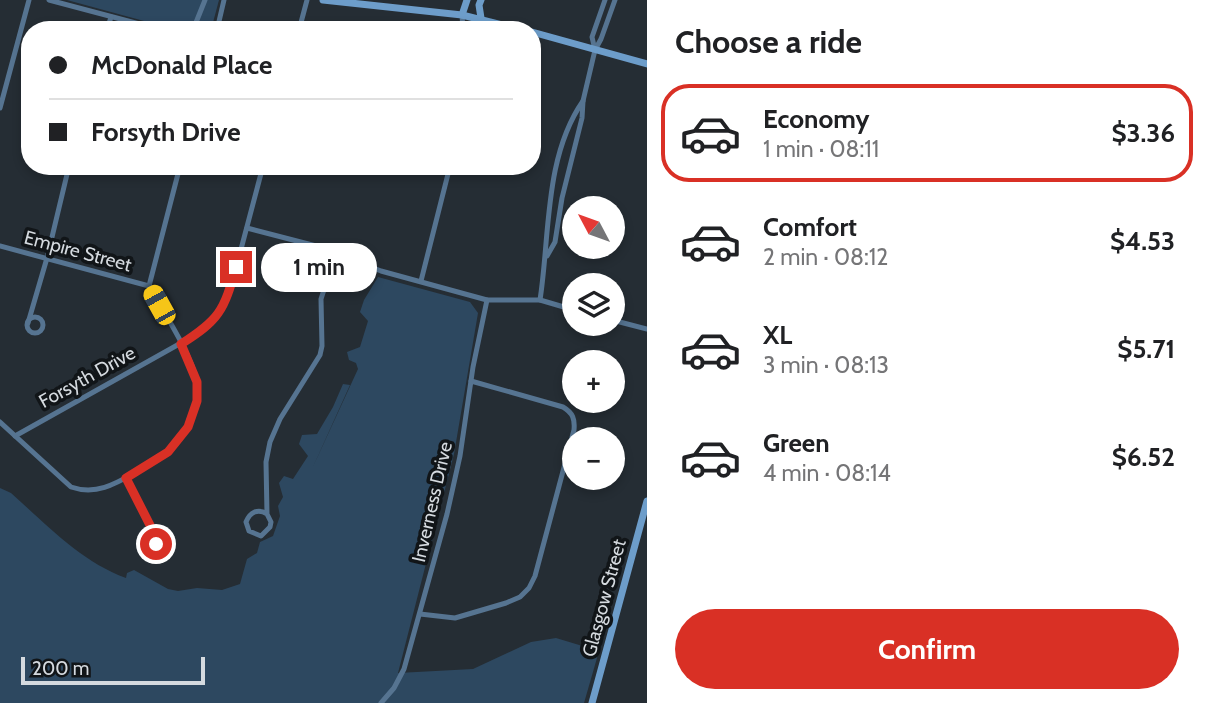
<!DOCTYPE html>
<meta charset="utf-8">
<style>
body{margin:0;font-family:Cabin,sans-serif;background:#f2f2f2;color:#202124;height:100vh;display:flex;flex-direction:column;font-size:26px;white-space:nowrap}
*{box-sizing:border-box;margin:0}
p{font-size:23px;color:#757577}
.icon{flex:none;width:38px;height:38px;fill:none;stroke:currentColor;stroke-width:2;stroke-linecap:round;stroke-linejoin:round}
.map{position:relative;flex:1;overflow:hidden}
.sheet{display:flex;flex-direction:column;background:#fff;width:560px}
.sheet>*{flex:none}
.top-card{position:absolute;left:21px;top:21px;width:520px;height:154px;border-radius:28px;box-shadow:0 4px 10px #0003;display:grid;align-content:center;height:154px;padding:0 28px;background:#fff}
.needle{width:46px;rotate:311deg}
.tools{position:absolute;left:562px;top:196px;display:grid;gap:14px}
.tools a{display:grid;place-items:center;width:63px;height:63px;border-radius:50%;background:#fff;box-shadow:0 4px 10px #0003;font-size:35px}
.scale{position:absolute;left:21px;bottom:18px;width:184px;box-sizing:border-box;padding-left:7px;border:4px solid #d5dadf;border-top:0;font-size:19px;line-height:24px;white-space:nowrap;color:#d5dadf;-webkit-text-stroke:5px #111518;paint-order:stroke}
.end{position:absolute;width:32px;height:32px;margin:-16px;border:9px solid #d93025;background:#fff;box-shadow:0 0 0 4px #fff}
.from{border-radius:50%}
.bubble{position:absolute;height:49px;border-radius:24px;background:#fff;box-shadow:0 4px 10px #0003;font-size:23px;font-weight:800;line-height:49px;text-align:center}
.car{position:absolute;width:21px;height:42px;margin:-21px -10px;border-radius:9px;box-shadow:0 0 5px 2px #0007;background:linear-gradient(#f5c518 24%,#345 0 40%,#f5c518 0 76%,#345 0 86%,#f5c518 0)}
.top-card b{display:flex;align-items:center;gap:24px;height:66px;font-size:26px}
.top-card b+b{border-top:2px solid #e0e0e0}
.top-card i{width:18px;height:18px;background:#202124}
ul{padding:0;list-style:none}
li{display:flex;align-items:center;gap:21px;height:98px;margin:0 14px 10px;padding:0 14px;border:4px solid transparent;border-radius:28px}
li div{flex:1}
li b{display:block;font-size:26px}
li em{font-style:normal;font-weight:800}
li.current{border-color:#d93025}
li>.icon{width:63px;height:63px;stroke-width:1.5}
h2{padding:0 28px;font-size:32px;line-height:84px}
.cta{display:flex;gap:14px;margin-top:auto;padding:14px 28px}
.cta a{flex:1;height:80px;border-radius:42px;background:#d93025;color:#fff;font-size:28px;font-weight:800;line-height:80px;text-align:center}
main{display:flex;flex:1;min-height:0}
.map>svg:first-child{display:block}
.green{fill:#2d4860}
.lines{fill:none;stroke-linecap:round;stroke-linejoin:round}
.street{stroke:#567491;stroke-width:5}
.secondary{stroke:#6d9dca;stroke-width:7}
.route{stroke:#d93025;stroke-width:9}
.labels{text-anchor:middle;dominant-baseline:central;stroke-width:7;stroke-linejoin:round;paint-order:stroke}
.street-label{font-size:19px;fill:#d5dadf;stroke:#111518}
</style>
<main>
<div class="map">
<svg width="647" height="703" viewBox="0 0 647 703">
<rect width="100%" height="100%" fill="#252d34"/>
<g class="green">
<polygon points="67,0 219,0 211,30 177,30"/>
<path d="M378,277L470,302L478,313L454,454L398,673L473,669L531,642L556,638L599,651L584,703H0V488L11,493C47,525 80,561 126,578L127,573L134,570L168,589L178,591L197,588L222,590L240,584L247,559L257,553L260,542L273,536L280,516L278,506L283,497L279,483L284,476L293,479L308,456L299,444L302,435L317,434L333,407L343,384L350,385L312,469L358,369L356,363L349,360L347,352L360,347L368,321L360,312L364,300Z"/>
</g>
<g class="lines">
<g class="street">
<polyline points="49,0 162,30"/>
<polyline points="462,15 463,30"/>
<polyline points="107,30 111,17"/>
<polyline points="193,30 205,0"/>
<polyline points="217,30 224,0"/>
<polyline points="299,30 307,0"/>
<polyline points="595,50 592,37 605,0"/>
<polyline points="0,108 29,0"/>
<polyline points="247,228 320,247 381,271 487,300 540,300 574,310"/>
<polyline points="0,246 149,286"/>
<polyline points="547,256 555,242 562,198 582,118 583,101 595,50 601,39 615,0"/>
<polyline points="421,281 450,166"/>
<polyline points="149,286 180,166"/>
<path d="M540,300C550,236 544,157 583,101"/>
<circle cx="35" cy="325" r="8"/>
<polyline points="612,320 647,329"/>
<polyline points="28,323 47,258 69,166"/>
<path d="M0,422L71,487C97,496 117,483 140,470C148,464 159,459 167,453C185,438 203,405 197,381C190,352 164,313 149,286"/>
<polyline points="15,436 181,343 211,324 221,310 231,287 263,166"/>
<polyline points="126,478 153,531 162,533 162,540 159,543 154,543 150,540 150,535 153,531"/>
<path d="M267,514C258,508 250,512 246,522L249,531L261,536L270,527L271,522L267,514L266,462L270,442L280,419L320,355L322,346L321,299L336,253"/>
<path d="M420,614L455,618L506,603L520,597L529,588L535,576L574,430C575,419 573,413 563,407L471,381"/>
<polyline points="381,703 394,688 404,669 447,514 460,456 473,367 487,300"/>
</g>
<g class="secondary">
<polyline points="323,0 462,15 523,30"/>
<polyline points="462,15 467,0"/>
<polyline points="481,18 479,5 481,0"/>
<polyline points="532,32 647,64"/>
<polyline points="592,703 647,501"/>
</g>
</g>
<g class="lines">
<path class="route" d="M156,544L150,540V535L153,531L126,478L168,452L188,427L197,401V382L181,344C219,320 224,311 236,267"/>
</g>
<g class="labels">
<g class="street-label">
<text transform="translate(78 251) rotate(15)">Empire Street</text>
<text transform="translate(87 377) rotate(-29)">Forsyth Drive</text>
<text transform="translate(432 502) rotate(-77)">Inverness Drive</text>
<text transform="translate(604 598) rotate(-75)">Glasgow Street</text>
</g>
</g>
</svg>
<div class="tools">
<a><svg class="needle" viewBox="-14 -14 28 28"><path d="M0-13l5 13h-10z" fill="#e53935"/><path d="M0 13l5-13h-10z" fill="#757577"/></svg></a>
<a><svg class="icon" aria-label="layers" viewBox="0 0 24 24"><path d="M12 4l9 5-9 5-9-5zM3 14l9 5 9-5"/></svg></a>
<a>+</a>
<a>−</a>
</div>
<div class="scale">200 m</div>
<i class="end from" style="left:156px;top:544px"></i>
<i class="end" style="left:236px;top:267px"></i>
<div class="bubble" style="left:261px;top:243px;width:116px">1 min</div>
<i class="car" style="left:159px;top:305px;rotate:331deg"></i>
<div class="top-card">
<b><i class="from"></i>McDonald Place</b>
<b><i></i>Forsyth Drive</b>
</div>
</div>
<section class="sheet">
<h2>Choose a ride</h2>
<ul>
<li class="current"><svg class="icon" aria-label="car" viewBox="0 0 24 24"><path d="M5 17H2v-5l4-1 3-4h7l3 4 3 1v5h-3M9 17h6M6 11h13"/><circle cx="7" cy="17" r="2"/><circle cx="17" cy="17" r="2"/></svg><div><b>Economy</b><p>1 min · 08:11</p></div><em>$3.36</em></li>
<li><svg class="icon" aria-label="car" viewBox="0 0 24 24"><path d="M5 17H2v-5l4-1 3-4h7l3 4 3 1v5h-3M9 17h6M6 11h13"/><circle cx="7" cy="17" r="2"/><circle cx="17" cy="17" r="2"/></svg><div><b>Comfort</b><p>2 min · 08:12</p></div><em>$4.53</em></li>
<li><svg class="icon" aria-label="car" viewBox="0 0 24 24"><path d="M5 17H2v-5l4-1 3-4h7l3 4 3 1v5h-3M9 17h6M6 11h13"/><circle cx="7" cy="17" r="2"/><circle cx="17" cy="17" r="2"/></svg><div><b>XL</b><p>3 min · 08:13</p></div><em>$5.71</em></li>
<li><svg class="icon" aria-label="car" viewBox="0 0 24 24"><path d="M5 17H2v-5l4-1 3-4h7l3 4 3 1v5h-3M9 17h6M6 11h13"/><circle cx="7" cy="17" r="2"/><circle cx="17" cy="17" r="2"/></svg><div><b>Green</b><p>4 min · 08:14</p></div><em>$6.52</em></li>
</ul>
<div class="cta"><a>Confirm</a></div>
</section>
</main>
